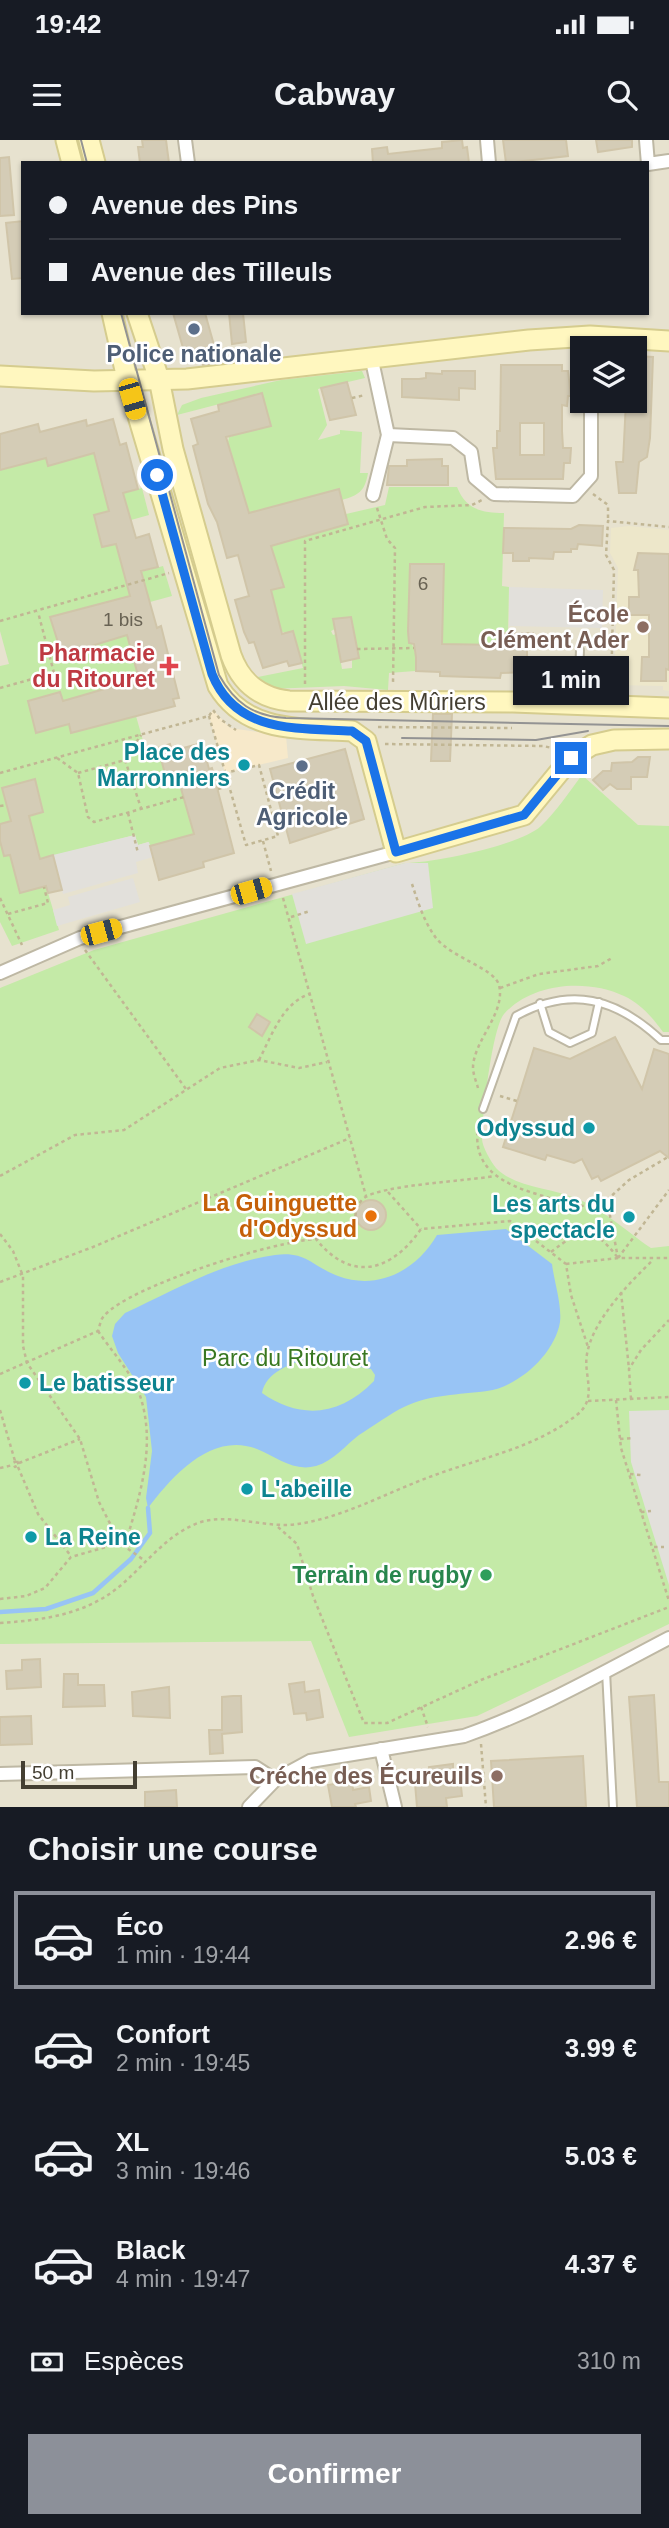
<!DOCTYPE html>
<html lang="fr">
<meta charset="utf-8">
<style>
body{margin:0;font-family:Helvetica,sans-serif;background:#242831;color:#f1f3f6;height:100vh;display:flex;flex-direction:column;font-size:26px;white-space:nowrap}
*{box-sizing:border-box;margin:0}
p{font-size:23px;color:#9ea1a6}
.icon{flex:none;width:38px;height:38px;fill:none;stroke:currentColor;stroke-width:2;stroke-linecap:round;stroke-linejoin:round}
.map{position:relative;height:1667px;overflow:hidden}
.drawer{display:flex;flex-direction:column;background:#171b24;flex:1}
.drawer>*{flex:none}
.guide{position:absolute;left:21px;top:21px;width:628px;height:154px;border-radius:0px;box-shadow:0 2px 5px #0004;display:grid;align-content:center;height:154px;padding:0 28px;background:#171b24}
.fabs{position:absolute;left:570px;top:196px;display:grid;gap:14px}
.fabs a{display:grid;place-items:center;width:77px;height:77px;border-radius:0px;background:#171b24;box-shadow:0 2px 5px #0004;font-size:35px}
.scale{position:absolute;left:21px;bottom:18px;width:116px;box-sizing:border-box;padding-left:7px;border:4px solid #443f32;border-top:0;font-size:19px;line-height:24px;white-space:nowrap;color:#443f32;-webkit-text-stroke:5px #fff;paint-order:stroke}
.end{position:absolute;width:32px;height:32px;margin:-16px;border:9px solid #1a73e8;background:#fff;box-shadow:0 0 0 4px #fff}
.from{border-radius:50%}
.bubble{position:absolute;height:49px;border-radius:0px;background:#171b24;box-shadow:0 2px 5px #0004;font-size:23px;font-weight:700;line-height:49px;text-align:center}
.car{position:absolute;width:21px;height:42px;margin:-21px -10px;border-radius:9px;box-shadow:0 0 5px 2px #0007;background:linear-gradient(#f5c518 24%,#345 0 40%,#f5c518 0 76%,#345 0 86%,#f5c518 0)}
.guide b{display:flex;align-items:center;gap:24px;height:66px;font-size:26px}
.guide b+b{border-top:2px solid #363941}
.guide i{width:18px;height:18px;background:#f1f3f6}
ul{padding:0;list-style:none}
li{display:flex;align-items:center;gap:21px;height:98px;margin:0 14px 10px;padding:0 14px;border:4px solid transparent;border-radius:0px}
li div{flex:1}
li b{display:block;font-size:26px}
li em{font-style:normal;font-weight:700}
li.current{border-color:#8c9099}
li>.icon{width:63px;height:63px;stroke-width:1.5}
h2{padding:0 28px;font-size:32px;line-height:84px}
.pay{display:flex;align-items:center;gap:18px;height:77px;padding:0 28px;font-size:26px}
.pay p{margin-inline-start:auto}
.action{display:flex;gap:14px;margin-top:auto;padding:14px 28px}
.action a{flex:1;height:80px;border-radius:0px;background:#8c9099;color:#fff;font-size:28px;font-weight:700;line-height:80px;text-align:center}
.status{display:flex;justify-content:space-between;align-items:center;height:49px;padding:0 35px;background:#171b24;direction:ltr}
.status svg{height:19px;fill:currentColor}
header{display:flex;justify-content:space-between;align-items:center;height:91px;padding:0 28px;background:#171b24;font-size:32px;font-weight:700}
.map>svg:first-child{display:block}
.residential{fill:#e7e2cf;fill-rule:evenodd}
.commercial{fill:#f7e9ca}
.education{fill:#ede7ca}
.green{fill:#c4eaa7;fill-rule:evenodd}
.parking{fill:#e2e0db}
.water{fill:#98c4f5;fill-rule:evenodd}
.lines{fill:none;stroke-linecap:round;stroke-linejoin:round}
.stream{stroke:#98c4f5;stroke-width:4.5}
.building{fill:#d4ccb6;stroke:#d0c5a9;stroke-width:2;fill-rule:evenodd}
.lane-casing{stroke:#beb8a4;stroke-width:10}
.street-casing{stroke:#beb8a4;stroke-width:16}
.secondary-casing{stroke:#d5cc8e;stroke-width:23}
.path{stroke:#c1b694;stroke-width:2.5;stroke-dasharray:3.5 3.5;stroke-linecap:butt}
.lane{stroke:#fff;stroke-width:6}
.street{stroke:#fff;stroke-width:12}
.secondary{stroke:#fff7bf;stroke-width:19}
.tram{stroke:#939393;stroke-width:2}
.route{stroke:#1a73e8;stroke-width:9}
.service-dot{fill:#5c6f8a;stroke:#fff;stroke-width:2.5}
.education-dot{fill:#8d6e63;stroke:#fff;stroke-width:2.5}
.health-dot{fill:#e0444e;stroke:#fff;stroke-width:2.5}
.culture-dot{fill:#0f9aa8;stroke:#fff;stroke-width:2.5}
.food-dot{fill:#e8710a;stroke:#fff;stroke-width:2.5}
.leisure-dot{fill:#2e9e5b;stroke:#fff;stroke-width:2.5}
.labels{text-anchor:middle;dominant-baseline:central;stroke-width:5;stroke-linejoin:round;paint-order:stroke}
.number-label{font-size:19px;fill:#686253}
.service-label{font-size:23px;font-weight:bold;fill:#4e5e75;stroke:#fff}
.education-label{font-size:23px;font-weight:bold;fill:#785e54;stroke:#fff;text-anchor:end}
.health-label{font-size:23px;font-weight:bold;fill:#be3a42;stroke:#fff;text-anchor:end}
.street-label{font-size:23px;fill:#443f32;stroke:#fff}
.culture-label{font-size:23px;font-weight:bold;fill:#0d838f;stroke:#fff;text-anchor:end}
.food-label{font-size:23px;font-weight:bold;fill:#c56008;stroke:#fff;text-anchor:end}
.park-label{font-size:23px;fill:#397822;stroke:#fff}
.leisure-label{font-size:23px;font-weight:bold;fill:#27864d;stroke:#fff;text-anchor:end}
</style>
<div class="status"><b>19:42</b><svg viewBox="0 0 49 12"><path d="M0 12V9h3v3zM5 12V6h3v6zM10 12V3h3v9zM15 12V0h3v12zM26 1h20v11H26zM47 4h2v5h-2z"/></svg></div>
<header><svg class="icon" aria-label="menu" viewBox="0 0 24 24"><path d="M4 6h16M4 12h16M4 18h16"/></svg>Cabway<svg class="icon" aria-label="search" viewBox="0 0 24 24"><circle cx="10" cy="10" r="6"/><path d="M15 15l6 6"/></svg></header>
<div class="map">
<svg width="669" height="1667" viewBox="0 0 669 1667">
<rect width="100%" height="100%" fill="#f2efe2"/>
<path class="residential" d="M0,0H669V1667H0ZM23,23H648V173H23ZM583,208H635V261H583Z"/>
<polygon class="commercial" points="213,570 230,588 286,596 288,618 225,633 209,576"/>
<polygon class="education" points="629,386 669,390 669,551 663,550 663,546 614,545 618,428 610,413 611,388"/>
<g class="green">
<path d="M362,231L365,238L318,249L327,285L318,300L340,294V290L362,292L360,333H368C365,351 359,355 342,360L338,349L249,373L228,302L229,297L271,285L262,253L177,275L182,265L201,258L281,240Z"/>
<polygon points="94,313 105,357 142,348 149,375 131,380 127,366 94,375 102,407 116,404 125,436 163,426 172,456 150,462 147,452 51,477 62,515 127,495 138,535 128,544 63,561 60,552 28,561 37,593 69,584 72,593 136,576 145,608 157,606 167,641 179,638 194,694 150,706 148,702 138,705 135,695 40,719 29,676 43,671 34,639 2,648 11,681 0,684 0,526 9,524 0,491 0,330 46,318 48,326"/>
<path d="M389,347H457C466,370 483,373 504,373L502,446L509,447L508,493H502L501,505L442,504L444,425L411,424L408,490L416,517L415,531L389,533L388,550L344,546L270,549L253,538L303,528L293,492L285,493L279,490L268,451L284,446L271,406L348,384L346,374L385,365ZM351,477L359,518L352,520V528L342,529L336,494L333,495L331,491L335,489L333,479Z"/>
<path d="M582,635L638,685L669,686V892H663C652,877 641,864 624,856C588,839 533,842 504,874C492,888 482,978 482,999C482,1006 491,1022 496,1028C514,1047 551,1048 575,1058C602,1068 627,1092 651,1108L669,1106V1484L477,1576L349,1597L311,1501L0,1504V848L94,810L405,723C433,723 521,705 541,686C556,672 569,652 582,635Z"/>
<polygon points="0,701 4,716 10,715 20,753 46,746 59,790 12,806 0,782"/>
</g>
<g class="parking">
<polygon points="509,447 603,450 602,488 509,486"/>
<polygon points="135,695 138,705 149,702 153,717 136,722 138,733 63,754 53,715"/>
<polygon points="405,723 428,723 433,768 306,804 292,754"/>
<polygon points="133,738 140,762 57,786 53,770 70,765 68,757"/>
<polygon points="669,1270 669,1445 631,1322 629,1271"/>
</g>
<path class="water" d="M506,1089L552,1124C554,1141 562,1165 560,1182C555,1214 518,1247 487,1251C458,1255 431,1254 404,1267C391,1273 372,1287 359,1295C346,1305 333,1321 316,1326C293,1332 277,1317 257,1309C212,1291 172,1336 148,1368L146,1358L152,1311L146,1257L118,1213L112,1196L115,1184L125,1173C173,1151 222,1122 275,1115C307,1111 311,1126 338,1136C378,1151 417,1130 437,1095ZM309,1218L371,1229L375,1235L374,1241C340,1276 301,1280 262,1253C266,1232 290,1224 309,1218Z"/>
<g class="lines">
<polyline class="stream" points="0,1472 46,1469 93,1453 131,1419 150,1393 148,1368"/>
</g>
<g class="building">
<polygon points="142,0 166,0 169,23 140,23 138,7 143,7"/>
<polygon points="462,0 463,8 467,7 469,23 373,23 372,9 387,7 388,14 442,8 442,2"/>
<polygon points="503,0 566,0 568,16 506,23"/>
<polygon points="596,0 632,0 632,7 598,12"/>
<polygon points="9,17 14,75 0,76 0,18"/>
<polygon points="23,81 23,138 12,139 6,83"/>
<polygon points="173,173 205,173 214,205 207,207 209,224 203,225 197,210 185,215"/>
<polygon points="229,173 243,173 246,202 232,204"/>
<polygon points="635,216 653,217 650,298 647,317 639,322 636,353 619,353 616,322 623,322 626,261 635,261"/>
<path d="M501,225H562V231H568L571,256H568L567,266L562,265V291L563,308H571L570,323H564L563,339H496L493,308H497V291H500ZM520,283H544V315H520Z"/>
<polygon points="442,231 475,231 475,249 459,248 459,260 402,257 402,239 419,239 426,238 426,233 442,234"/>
<polygon points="347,242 356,275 330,280 321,248"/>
<polygon points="262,253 271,286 226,297 249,373 339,349 348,384 271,406 284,447 271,450 282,494 293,491 302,523 289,526 287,521 263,528 254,502 249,503 244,492 235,460 249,456 238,415 227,418 217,382 208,364 193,306 198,304 191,279 219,271 218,265"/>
<polygon points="113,279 120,305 126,303 138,349 123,353 136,398 149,394 158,427 141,431 157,488 161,486 179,558 173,559 175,566 71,593 69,584 36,593 28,561 60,552 63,561 139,539 127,495 62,515 50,477 130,456 116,404 102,407 94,375 109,371 94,313 48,326 46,318 0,330 0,294 38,284 40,292 86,280 87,286"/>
<polygon points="442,319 442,326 448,326 448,345 387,345 389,326 407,326 407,320"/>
<polygon points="579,385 603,386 602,406 578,404 577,409 571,409 571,412 554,412 553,419 529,418 529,421 513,421 513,413 503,413 504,388 571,389"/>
<polygon points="638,413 669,414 669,530 666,529 666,541 641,541 642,517 649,517 649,475 629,475 629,457 639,457 638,430 634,430"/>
<polygon points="410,424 444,424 442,504 501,505 502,493 533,493 533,507 527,507 527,532 501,533 500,538 440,536 440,532 416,531 416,517 414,504 409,503 408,491"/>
<polygon points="351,477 359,518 341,522 333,479"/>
<polygon points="433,574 452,574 450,621 431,621"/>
<polygon points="202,603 209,629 212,628 234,713 203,722 204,727 159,740 150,706 194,694 178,638 167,641 158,608 170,604 172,611"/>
<polygon points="345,609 364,679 290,703 270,629"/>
<polygon points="638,617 650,617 647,637 631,637 631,649 617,649 610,644 603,650 593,640 603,631 611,631 612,623 632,622"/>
<polygon points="35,639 43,672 29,676 40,719 53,715 62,750 48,753 46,746 20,753 10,715 4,716 0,701 0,684 11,681 2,648"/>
<polygon points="257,874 270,882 262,896 249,887"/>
<polygon points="615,897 642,949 654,909 669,914 669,1018 660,1011 601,1041 598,1036 592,1039 582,1019 574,1023 547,1015 545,1020 503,1007 534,908 570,919"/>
<circle cx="371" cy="1075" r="15"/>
<polygon points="40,1519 41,1547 7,1549 6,1531 22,1530 22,1520"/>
<polygon points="64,1534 78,1534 78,1545 104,1545 105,1566 63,1567"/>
<polygon points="304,1542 305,1552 319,1550 323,1577 307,1580 306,1573 294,1574 289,1544"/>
<polygon points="169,1547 170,1578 133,1576 132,1552"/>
<polygon points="654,1555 659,1642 669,1642 669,1667 637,1667 629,1557"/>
<polygon points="233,1556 241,1556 242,1592 222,1594 223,1613 210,1614 209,1590 222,1590 222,1557"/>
<polygon points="31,1576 32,1604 0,1605 0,1577"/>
<polygon points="583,1616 586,1667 494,1667 491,1621"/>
<polygon points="453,1624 453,1630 459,1629 462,1656 446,1658 447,1667 417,1667 415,1643 431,1641 429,1627"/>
<polygon points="352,1641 353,1650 369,1647 371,1661 355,1664 356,1667 332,1667 328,1645"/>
<polygon points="176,1650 177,1667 145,1667 145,1652"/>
</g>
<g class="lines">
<defs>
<g id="lane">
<polyline points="578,560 580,510"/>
<polyline points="540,863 549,892 570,903 592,893 599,862"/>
<path d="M483,969L516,876C571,846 616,858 661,900H669"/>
<polyline points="606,1531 613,1667"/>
</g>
<g id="street">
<polyline points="185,0 188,23"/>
<polyline points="487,0 489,23"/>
<polyline points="646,0 648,24 669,21"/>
<polyline points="371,216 388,295 373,355"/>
<polyline points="388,295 453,298 471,312 475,338 494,354 573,356 591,336 591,261"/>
<polyline points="0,833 80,798 396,712"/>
<polyline points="381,1609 395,1667"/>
<polyline points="0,1634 255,1627 275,1640"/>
<path d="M249,1667L275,1640L310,1621L464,1596C536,1571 602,1533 669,1498"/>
</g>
<g id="secondary">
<polyline points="66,0 72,23"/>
<polyline points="89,0 95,23"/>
<path d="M112,173L127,239L218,546C247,594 303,588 352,591L366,601L396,712L524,675L571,618L592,605L614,600L669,599"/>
<path d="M137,173L159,239L173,309L231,515C241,543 260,558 289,561L513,562L669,568"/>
<polyline points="0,236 94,241 187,239 529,200 590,196 669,201"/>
</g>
</defs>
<use href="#lane" class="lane-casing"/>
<use href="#street" class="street-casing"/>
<use href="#secondary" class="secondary-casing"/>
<g class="path">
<polyline points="352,258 365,255"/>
<polyline points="593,354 608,365 608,381"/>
<polyline points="377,368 387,399 395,408 393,543"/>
<polyline points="0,481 169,433"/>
<polyline points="357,509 414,508"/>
<polyline points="305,544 305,401 425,367 472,365 482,360"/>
<polyline points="0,548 54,533 38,472"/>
<polyline points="611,549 614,430 606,415 608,381 669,387"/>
<polyline points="209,576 246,705 278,696 259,625 225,633"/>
<polyline points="378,587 512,588"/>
<polyline points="385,604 543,606 557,609"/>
<polyline points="57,618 78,633 88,677 94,682 184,657"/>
<polyline points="125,620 141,668"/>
<polyline points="0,633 209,576 213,570 220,579 236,590"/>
<polyline points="78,633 125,620 141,595"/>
<polyline points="218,649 228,646"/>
<polyline points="0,666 6,665"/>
<polyline points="128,673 138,713"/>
<polyline points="263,701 271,731"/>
<path d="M412,744C418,762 424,782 436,798C452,818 494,828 499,845C506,873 474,900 473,927C473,934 476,941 478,948"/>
<polyline points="0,758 22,805"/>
<polyline points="283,758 366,1056"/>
<polyline points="8,774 48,763 44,747"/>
<polyline points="291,777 310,771"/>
<polyline points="85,810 186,949"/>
<polyline points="500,848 539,834 598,826 612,818"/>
<path d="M259,920C272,895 282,864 309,854"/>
<polyline points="500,956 517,961"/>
<path d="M480,978C467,1028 502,1044 543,1056C553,1059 564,1064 575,1066C585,1067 597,1062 607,1060L618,1118"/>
<polyline points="0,1036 75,995 124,990 220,928 259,920 299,928 327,922"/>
<polyline points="388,1052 421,1089"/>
<polyline points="607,1060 629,1040 668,1017"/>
<polyline points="0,1094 13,1111 23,1136 23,1206 27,1223 80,1299 99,1362 120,1403 145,1421"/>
<path d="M316,1099L355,1083C355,1074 356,1065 364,1058C381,1045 468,1041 494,1036"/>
<path d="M551,1112C582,1088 593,1085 618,1118"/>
<polyline points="618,1118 669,1050"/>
<polyline points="566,1124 618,1118 669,1118"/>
<polyline points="0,1142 93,1107 350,998"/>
<polyline points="621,1152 629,1229"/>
<path d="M98,1191C110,1209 129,1230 138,1250C158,1302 140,1355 125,1405"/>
<path d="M0,1234L98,1191C100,1186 100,1180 104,1176C129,1146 275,1101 316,1099C351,1143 391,1132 421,1089L510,1081L566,1124L571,1155L588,1207"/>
<polyline points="631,1259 629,1229 641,1210 669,1180"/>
<polyline points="616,1260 621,1308 669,1461"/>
<polyline points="588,1261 669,1257"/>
<polyline points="0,1270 15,1321"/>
<polyline points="620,1299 633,1298"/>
<polygon points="17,1321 19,1325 15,1327 13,1323"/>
<polyline points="19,1323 80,1299"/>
<polyline points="18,1327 38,1374 71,1416"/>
<polyline points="0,1328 13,1325"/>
<polyline points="630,1334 641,1335"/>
<polyline points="641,1372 651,1371"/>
<polyline points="278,1387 297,1404 313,1456 364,1583 387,1583 481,1540 669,1467"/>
<polyline points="654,1407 664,1407"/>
<polyline points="0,1459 26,1456 45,1448 71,1417 120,1403"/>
<path d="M0,1483C43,1480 85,1475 120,1446C144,1426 166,1395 198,1383C229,1372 265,1389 298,1384C344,1377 384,1354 427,1338C478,1318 535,1309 578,1274C598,1257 583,1235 587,1214C593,1180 629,1143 653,1120"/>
<polyline points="421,1567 428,1587"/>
<polyline points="481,1604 486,1667"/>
</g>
<use href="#lane" class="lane"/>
<use href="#street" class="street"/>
<use href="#secondary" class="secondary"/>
<g class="tram">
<polyline points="81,0 87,23"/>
<path d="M121,173L219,535C235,563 253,576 286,578L669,586"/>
<polyline points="402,598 536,600 588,591"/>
</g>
</g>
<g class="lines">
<path class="route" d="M157,335L212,534C236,594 298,588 352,591L366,601L396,712L524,675L571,618"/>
</g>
<g class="service-dot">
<circle cx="194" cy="189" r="7"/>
<circle cx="302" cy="626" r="7"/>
</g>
<g class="education-dot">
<circle cx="643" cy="487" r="7"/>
<circle cx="497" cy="1636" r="7"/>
</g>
<path class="health-dot" d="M165.5 515.5h7v7h7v7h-7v7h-7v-7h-7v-7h7z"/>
<g class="culture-dot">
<circle cx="244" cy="625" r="7"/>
<circle cx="589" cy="988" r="7"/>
<circle cx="629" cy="1077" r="7"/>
<circle cx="25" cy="1243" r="7"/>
<circle cx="247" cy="1349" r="7"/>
<circle cx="31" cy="1397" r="7"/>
</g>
<circle class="food-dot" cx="371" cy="1076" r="7"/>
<circle class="leisure-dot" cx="486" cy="1435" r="7"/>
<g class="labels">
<g class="number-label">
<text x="423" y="443">6</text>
<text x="123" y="479">1 bis</text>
</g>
<g class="service-label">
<text x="194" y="214">Police nationale</text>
<text x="302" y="651">Crédit<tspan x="302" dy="26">Agricole</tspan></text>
</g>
<g class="education-label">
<text x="629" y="474">École<tspan x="629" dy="26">Clément Ader</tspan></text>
<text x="483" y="1636">Créche des Écureuils</text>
</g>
<g class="health-label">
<text x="155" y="513">Pharmacie<tspan x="155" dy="26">du Ritouret</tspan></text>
</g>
<g class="street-label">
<text x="397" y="562">Allée des Mûriers</text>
</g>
<g class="culture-label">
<text x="230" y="612">Place des<tspan x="230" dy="26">Marronniers</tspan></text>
<text x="575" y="988">Odyssud</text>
<text x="615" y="1064">Les arts du<tspan x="615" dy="26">spectacle</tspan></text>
<text x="39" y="1243" text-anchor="start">Le batisseur</text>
<text x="261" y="1349" text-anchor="start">L'abeille</text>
<text x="45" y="1397" text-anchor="start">La Reine</text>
</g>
<g class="food-label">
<text x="357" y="1063">La Guinguette<tspan x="357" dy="26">d'Odyssud</tspan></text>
</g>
<g class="park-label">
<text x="285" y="1218">Parc du Ritouret</text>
</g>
<g class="leisure-label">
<text x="472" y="1435">Terrain de rugby</text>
</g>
</g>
</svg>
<div class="fabs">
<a><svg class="icon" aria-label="layers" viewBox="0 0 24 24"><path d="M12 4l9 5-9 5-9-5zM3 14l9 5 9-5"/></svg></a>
</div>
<div class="scale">50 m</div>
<i class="end from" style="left:157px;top:335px"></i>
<i class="end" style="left:571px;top:618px"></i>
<div class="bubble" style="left:513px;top:516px;width:116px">1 min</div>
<i class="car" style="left:132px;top:259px;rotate:164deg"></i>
<i class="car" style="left:251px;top:751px;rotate:74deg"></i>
<i class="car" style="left:101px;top:792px;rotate:75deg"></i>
<div class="guide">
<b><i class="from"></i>Avenue des Pins</b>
<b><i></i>Avenue des Tilleuls</b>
</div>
</div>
<section class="drawer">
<h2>Choisir une course</h2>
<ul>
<li class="current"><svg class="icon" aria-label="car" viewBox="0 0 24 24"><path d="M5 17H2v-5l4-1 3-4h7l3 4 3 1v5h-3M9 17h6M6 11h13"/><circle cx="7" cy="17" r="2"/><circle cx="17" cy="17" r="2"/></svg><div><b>Éco</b><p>1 min · 19:44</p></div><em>2.96 €</em></li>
<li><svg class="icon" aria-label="car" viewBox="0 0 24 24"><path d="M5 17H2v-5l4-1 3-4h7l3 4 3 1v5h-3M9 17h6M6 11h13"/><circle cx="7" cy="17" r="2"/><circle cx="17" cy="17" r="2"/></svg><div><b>Confort</b><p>2 min · 19:45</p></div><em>3.99 €</em></li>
<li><svg class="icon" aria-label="car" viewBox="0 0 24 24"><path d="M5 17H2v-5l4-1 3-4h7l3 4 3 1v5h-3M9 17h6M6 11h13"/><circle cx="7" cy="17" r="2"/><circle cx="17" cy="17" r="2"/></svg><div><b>XL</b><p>3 min · 19:46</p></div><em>5.03 €</em></li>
<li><svg class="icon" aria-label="car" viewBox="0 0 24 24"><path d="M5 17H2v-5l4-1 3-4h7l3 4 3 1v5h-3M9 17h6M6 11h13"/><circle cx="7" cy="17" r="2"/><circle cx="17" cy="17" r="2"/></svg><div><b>Black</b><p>4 min · 19:47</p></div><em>4.37 €</em></li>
</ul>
<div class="pay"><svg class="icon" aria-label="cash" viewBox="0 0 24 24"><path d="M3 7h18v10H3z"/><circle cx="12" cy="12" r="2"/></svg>Espèces<p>310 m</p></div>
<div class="action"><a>Confirmer</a></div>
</section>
